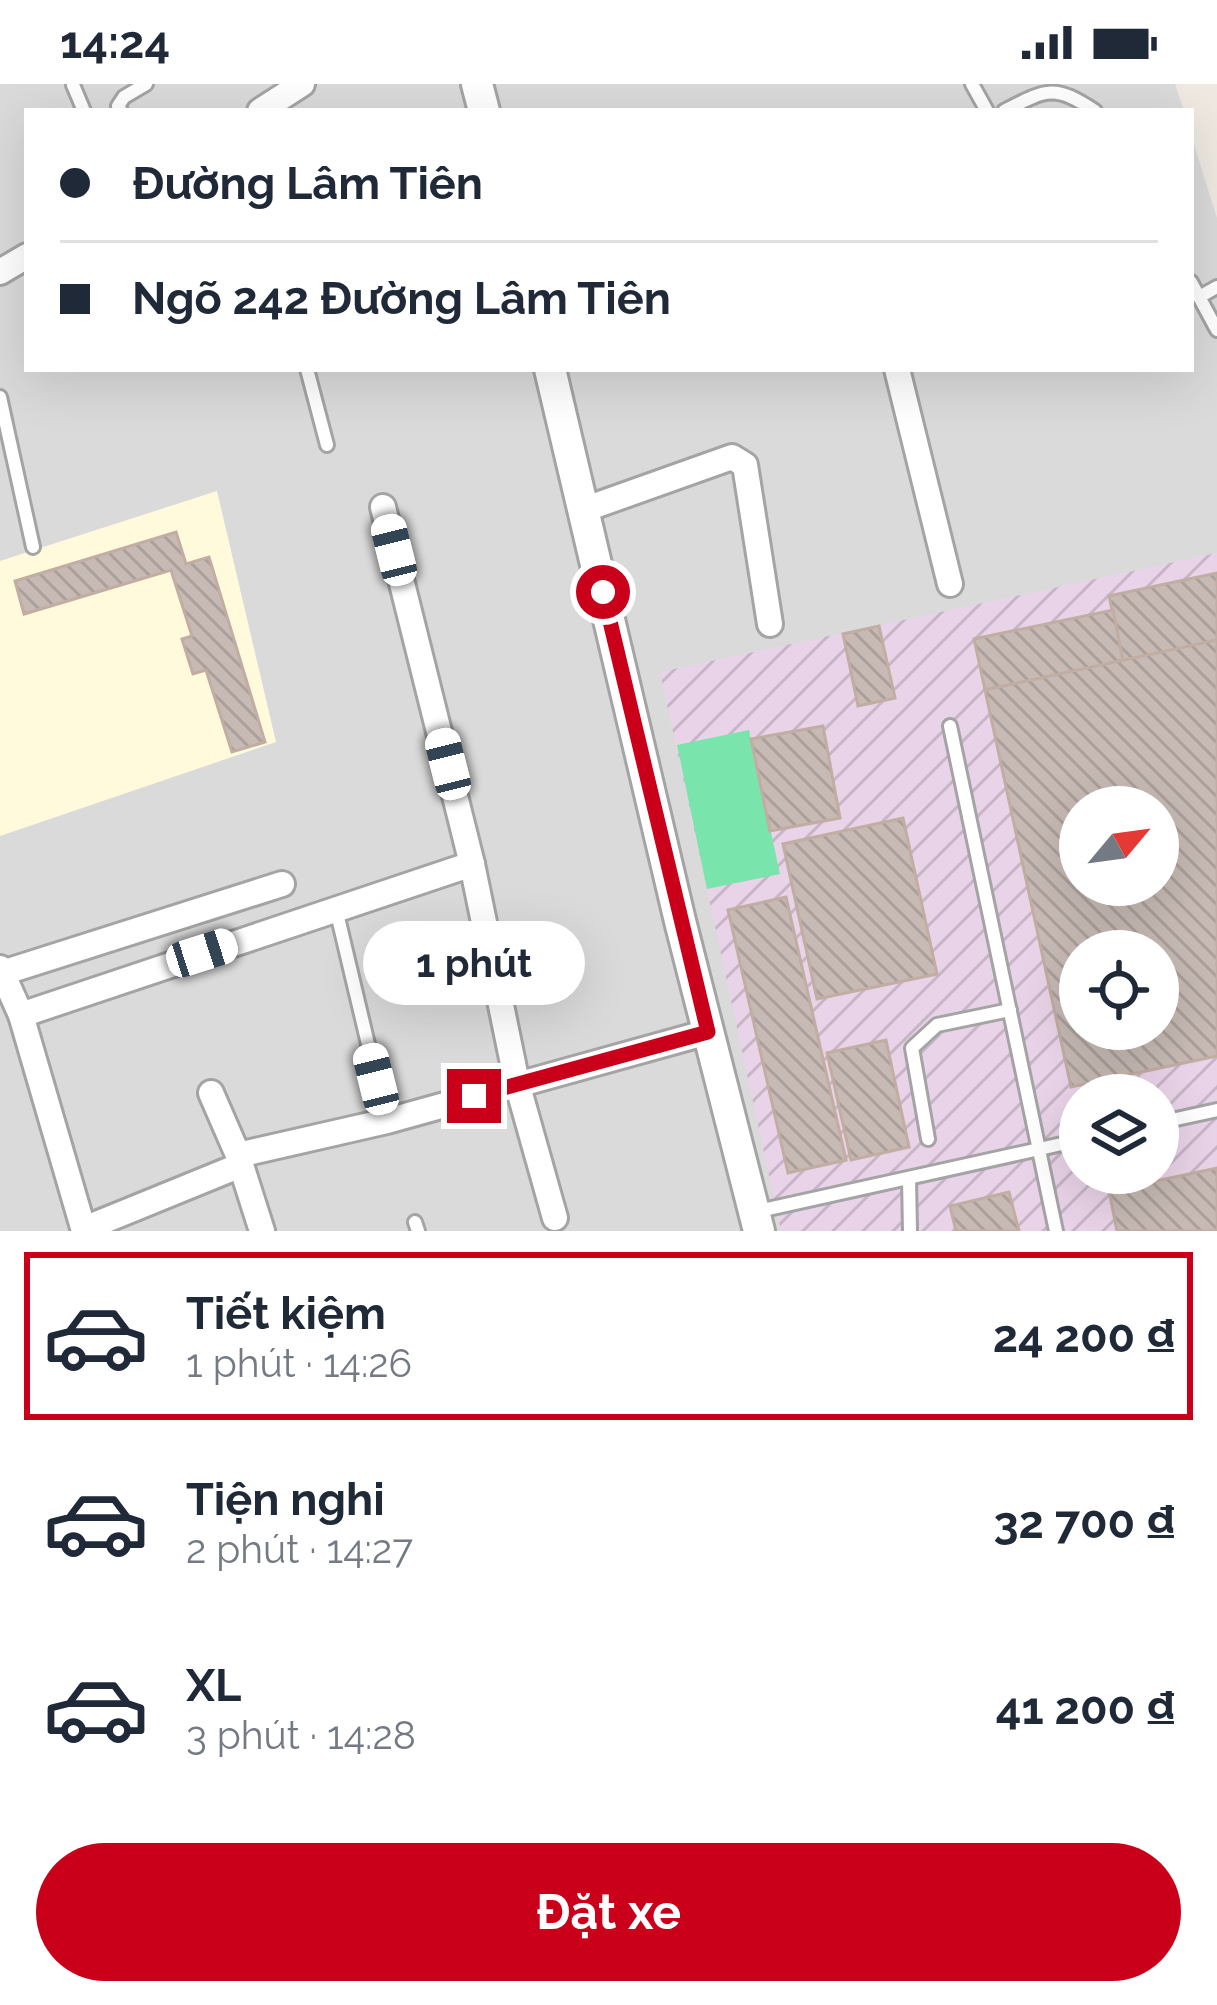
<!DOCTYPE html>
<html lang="vi">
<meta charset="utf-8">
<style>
body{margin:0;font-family:Raleway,sans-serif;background:#f2f2f3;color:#1f2937;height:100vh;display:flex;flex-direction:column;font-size:45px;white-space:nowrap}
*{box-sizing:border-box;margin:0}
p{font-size:39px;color:#747a83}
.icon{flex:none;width:66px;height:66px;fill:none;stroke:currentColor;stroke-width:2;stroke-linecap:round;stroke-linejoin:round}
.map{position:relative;height:1147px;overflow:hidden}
.details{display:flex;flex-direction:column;background:#fff;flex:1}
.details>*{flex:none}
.hud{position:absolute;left:24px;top:24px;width:1170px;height:264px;border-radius:0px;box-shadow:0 12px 48px #0002;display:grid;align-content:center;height:264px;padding:0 36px;background:#fff}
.needle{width:78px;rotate:61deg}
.buttons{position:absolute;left:1059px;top:702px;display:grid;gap:24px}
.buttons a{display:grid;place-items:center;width:120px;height:120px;border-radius:50%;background:#fff;box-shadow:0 12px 48px #0002;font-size:60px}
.end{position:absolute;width:54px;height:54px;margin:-27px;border:15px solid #ca001b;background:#fff;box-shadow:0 0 0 6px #fff}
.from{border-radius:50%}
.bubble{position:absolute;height:84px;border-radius:42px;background:#fff;box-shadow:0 12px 48px #0002;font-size:39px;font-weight:700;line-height:84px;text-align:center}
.car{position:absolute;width:36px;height:72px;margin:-36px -18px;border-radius:15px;box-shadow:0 0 9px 3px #0007;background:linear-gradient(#fff 24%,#345 0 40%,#fff 0 76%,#345 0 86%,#fff 0)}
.hud b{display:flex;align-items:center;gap:42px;height:114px;font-size:45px}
.hud b+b{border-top:3px solid #e0e1e3}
.hud i{width:30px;height:30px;background:#1f2937}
ul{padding:21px 0 0;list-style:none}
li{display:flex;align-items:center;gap:36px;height:168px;margin:0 24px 18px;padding:0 12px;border:6px solid transparent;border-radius:0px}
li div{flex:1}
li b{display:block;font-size:45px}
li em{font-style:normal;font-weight:700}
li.on{border-color:#ca001b}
li>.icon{width:108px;height:108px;stroke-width:1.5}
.primary-button{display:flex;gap:24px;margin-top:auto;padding:24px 36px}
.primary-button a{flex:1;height:138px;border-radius:72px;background:#ca001b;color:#fff;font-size:48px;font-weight:700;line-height:138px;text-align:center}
.status{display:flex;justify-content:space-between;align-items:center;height:84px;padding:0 60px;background:#fff;direction:ltr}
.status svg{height:33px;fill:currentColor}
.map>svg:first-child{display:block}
.residential{fill:#dbdada;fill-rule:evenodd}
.industrial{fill:url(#industrial-furrows);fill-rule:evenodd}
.education{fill:#fffadb}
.pitch{fill:#7ae4ad}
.building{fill:url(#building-back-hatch);stroke:#c2ada3;stroke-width:3;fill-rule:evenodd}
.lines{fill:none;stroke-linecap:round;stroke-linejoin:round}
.service-casing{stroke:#a4a4a4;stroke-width:18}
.minor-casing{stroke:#a4a4a4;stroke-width:30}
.tertiary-casing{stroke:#a4a4a4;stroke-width:36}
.service{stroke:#fff;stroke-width:12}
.minor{stroke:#fff;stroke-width:24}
.tertiary{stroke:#fff;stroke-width:30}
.route{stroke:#ca001b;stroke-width:15}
</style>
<div class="status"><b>14:24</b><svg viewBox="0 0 49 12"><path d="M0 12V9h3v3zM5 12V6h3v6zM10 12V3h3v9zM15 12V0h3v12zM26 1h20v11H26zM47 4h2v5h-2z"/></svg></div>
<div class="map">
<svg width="1217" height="1147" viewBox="0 0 1217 1147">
<defs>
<pattern id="industrial-furrows" width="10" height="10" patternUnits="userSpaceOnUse" patternTransform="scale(3)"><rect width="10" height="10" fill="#e9d3e8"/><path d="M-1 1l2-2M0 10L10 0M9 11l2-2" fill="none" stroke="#c7b5c7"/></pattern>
<pattern id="building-back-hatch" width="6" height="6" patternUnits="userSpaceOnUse" patternTransform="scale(3)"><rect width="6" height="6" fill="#c7bab5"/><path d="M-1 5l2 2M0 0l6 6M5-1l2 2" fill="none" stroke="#aa9f9b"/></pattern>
</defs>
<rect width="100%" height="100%" fill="#efe9e2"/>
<path class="residential" d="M0,0H1175L1184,27H27V285H1191V51L1217,134V1147H0ZM1080,723H1158V801H1080ZM1080,867H1158V945H1080ZM1080,1011H1158V1089H1080Z"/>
<path class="industrial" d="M1217,469V1147H781L660,588ZM1080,723H1158V801H1080ZM1080,867H1158V945H1080ZM1080,1011H1158V1089H1080Z"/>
<polygon class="education" points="217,407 276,658 0,752 0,477"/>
<polygon class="pitch" points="749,646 780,790 707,805 677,661"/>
<g class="building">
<polygon points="176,448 186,480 209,473 265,658 232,668 206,586 193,590 182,555 192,552 171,486 24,530 15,497"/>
<polygon points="1217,489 1217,556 1123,577 1109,512"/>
<polygon points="1113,526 1123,577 985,606 974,555"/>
<polygon points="879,542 895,614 858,622 843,550"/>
<path d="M1217,556V972L1071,1003L985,606ZM1080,723H1158V801H1080ZM1080,867H1158V945H1080Z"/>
<polygon points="823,642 840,734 770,747 751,655"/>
<polygon points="903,734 937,890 817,915 783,760"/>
<polygon points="786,813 846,1076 788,1089 728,826"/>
<polygon points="886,956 909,1063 851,1076 827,969"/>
<polygon points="1217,1084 1217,1147 1117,1147 1109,1107"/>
<polygon points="1009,1108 1019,1147 956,1147 950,1122"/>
</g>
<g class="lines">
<defs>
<g id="service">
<polyline points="972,0 987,27"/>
<polyline points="73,1 84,27"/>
<polyline points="121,27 118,22 124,13 146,0"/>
<path d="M1004,27C1047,5 1054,0 1095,27"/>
<polyline points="1191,198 1217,246"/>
<polyline points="1199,213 1217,203"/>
<polyline points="307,285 327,361"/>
<polyline points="0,313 33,463"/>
<polyline points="950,642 1056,1147"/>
<polyline points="336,825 386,1036"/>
<polyline points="1158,1039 1217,1026"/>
<polyline points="928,1055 912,964 937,941 1010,926"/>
<polyline points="909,1094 910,1147"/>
<polyline points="754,1128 1080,1056"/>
<polyline points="415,1138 418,1147"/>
</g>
<g id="minor">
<polyline points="260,27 302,0"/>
<polyline points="0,188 27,172"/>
<polyline points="897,285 950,500"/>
<polyline points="383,423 472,780"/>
<polyline points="583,426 732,373 745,381 770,540"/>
<polyline points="0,884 21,931 84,1147"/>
<polyline points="2,889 282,800"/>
<polyline points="21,931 472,780 517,999 555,1134"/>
<polyline points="211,1009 238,1071"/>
<polyline points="241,1081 262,1147"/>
<polyline points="84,1145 241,1081 238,1071 387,1037 708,948"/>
</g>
<g id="tertiary">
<polyline points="477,0 484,27"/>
<polyline points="550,285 680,837 759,1147"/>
</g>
</defs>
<use href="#service" class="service-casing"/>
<use href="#minor" class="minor-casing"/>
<use href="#tertiary" class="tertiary-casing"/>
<use href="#service" class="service"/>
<use href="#minor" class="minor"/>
<use href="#tertiary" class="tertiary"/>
</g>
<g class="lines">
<polyline class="route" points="474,1012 708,948 603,508"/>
</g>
</svg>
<div class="buttons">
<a><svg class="needle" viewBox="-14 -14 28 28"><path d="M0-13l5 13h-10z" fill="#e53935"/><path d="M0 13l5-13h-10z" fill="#747a83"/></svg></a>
<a><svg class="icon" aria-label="locate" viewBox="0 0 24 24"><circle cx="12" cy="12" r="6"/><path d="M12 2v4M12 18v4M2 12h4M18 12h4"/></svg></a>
<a><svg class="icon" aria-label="layers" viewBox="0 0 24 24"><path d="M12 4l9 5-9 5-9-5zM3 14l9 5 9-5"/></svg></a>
</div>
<i class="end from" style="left:603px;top:508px"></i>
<i class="end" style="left:474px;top:1012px"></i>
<div class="bubble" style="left:363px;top:837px;width:222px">1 phút</div>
<i class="car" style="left:394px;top:466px;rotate:346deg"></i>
<i class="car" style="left:448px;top:680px;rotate:346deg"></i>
<i class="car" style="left:202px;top:869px;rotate:72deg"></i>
<i class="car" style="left:376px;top:995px;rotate:346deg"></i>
<div class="hud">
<b><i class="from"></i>Đường Lâm Tiên</b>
<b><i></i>Ngõ 242 Đường Lâm Tiên</b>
</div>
</div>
<section class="details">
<ul>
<li class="on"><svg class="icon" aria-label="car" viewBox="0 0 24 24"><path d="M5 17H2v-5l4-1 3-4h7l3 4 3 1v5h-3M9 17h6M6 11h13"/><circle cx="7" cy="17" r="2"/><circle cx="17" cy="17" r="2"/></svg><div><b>Tiết kiệm</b><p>1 phút · 14:26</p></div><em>24 200 ₫</em></li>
<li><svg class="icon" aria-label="car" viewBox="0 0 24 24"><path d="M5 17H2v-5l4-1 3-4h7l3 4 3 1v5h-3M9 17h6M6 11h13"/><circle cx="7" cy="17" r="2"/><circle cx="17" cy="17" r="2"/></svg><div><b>Tiện nghi</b><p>2 phút · 14:27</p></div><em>32 700 ₫</em></li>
<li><svg class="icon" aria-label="car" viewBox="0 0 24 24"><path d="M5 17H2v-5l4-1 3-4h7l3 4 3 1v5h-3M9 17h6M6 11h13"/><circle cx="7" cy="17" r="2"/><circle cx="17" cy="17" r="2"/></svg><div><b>XL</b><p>3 phút · 14:28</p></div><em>41 200 ₫</em></li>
</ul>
<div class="primary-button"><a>Đặt xe</a></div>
</section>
